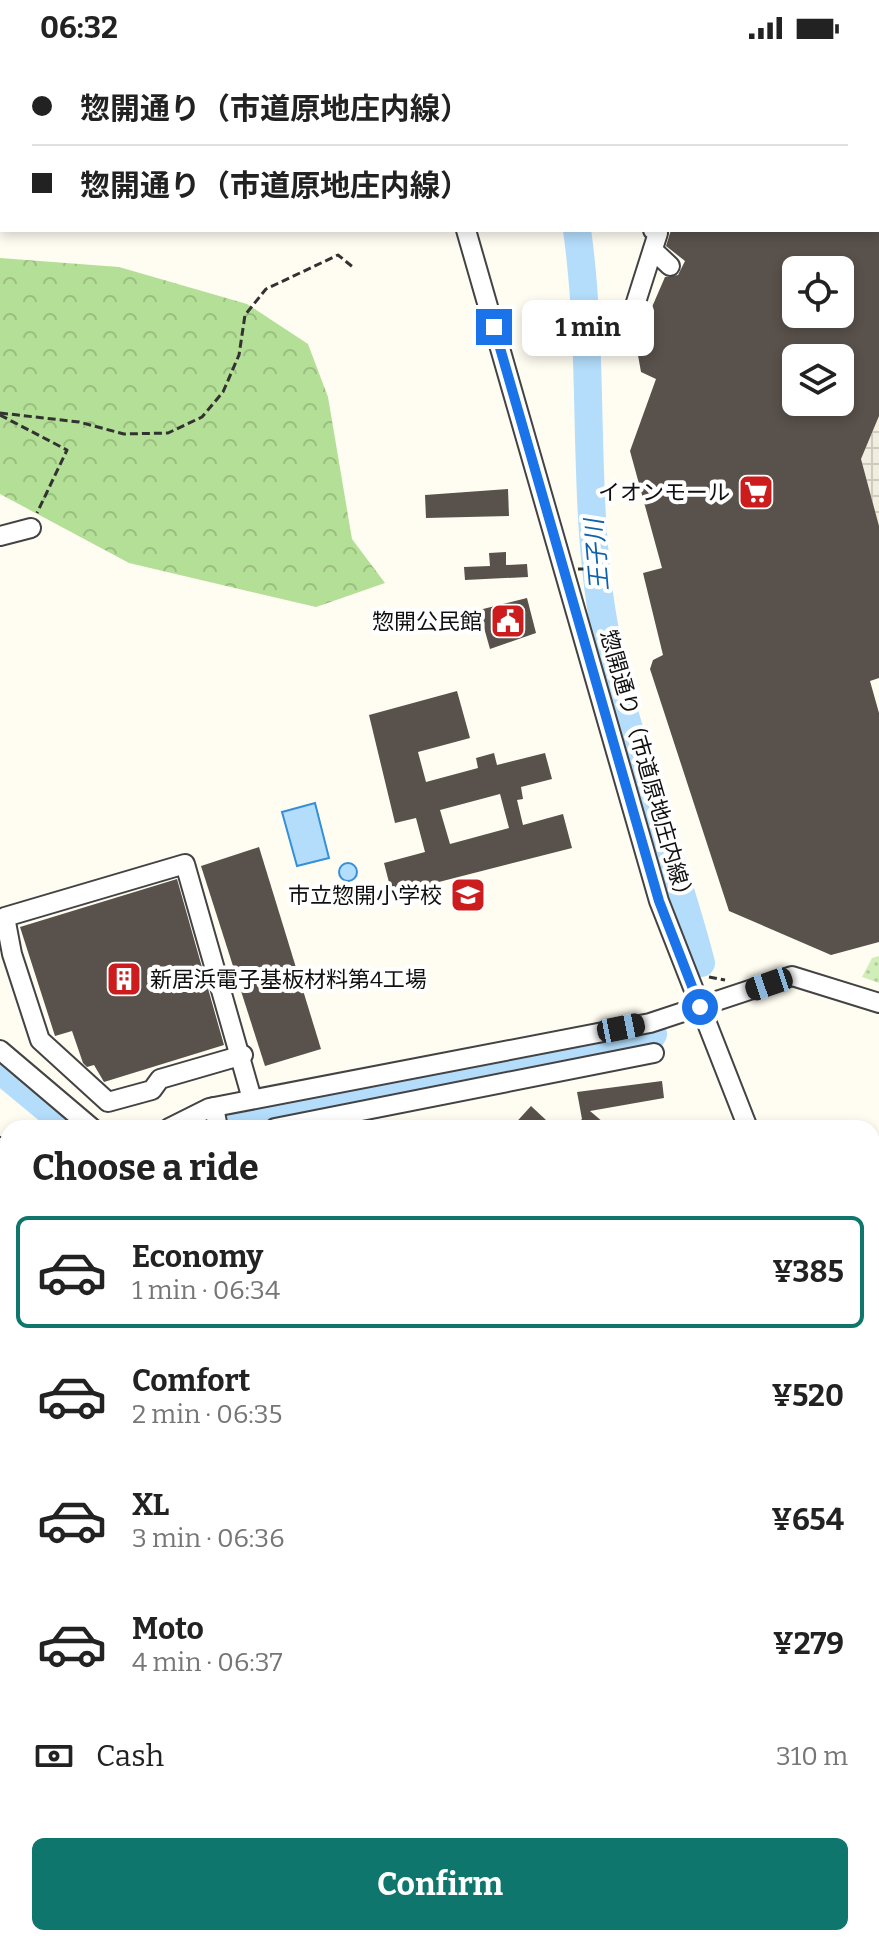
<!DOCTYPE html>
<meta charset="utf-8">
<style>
body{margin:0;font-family:Bitter,"Noto Sans JP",serif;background:#f6f6f6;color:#222;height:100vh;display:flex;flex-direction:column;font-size:30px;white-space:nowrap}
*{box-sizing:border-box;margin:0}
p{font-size:26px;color:#767676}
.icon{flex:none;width:44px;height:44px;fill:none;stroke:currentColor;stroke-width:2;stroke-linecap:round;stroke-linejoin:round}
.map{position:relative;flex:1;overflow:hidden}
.sheet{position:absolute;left:0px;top:1064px;width:880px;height:826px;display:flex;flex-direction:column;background:#fff;border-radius:24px 24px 0 0;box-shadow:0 4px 12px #0003}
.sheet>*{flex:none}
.guide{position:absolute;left:0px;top:0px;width:880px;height:176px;box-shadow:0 4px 12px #0003;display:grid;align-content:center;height:176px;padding:0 32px;background:#fff}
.buttons{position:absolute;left:782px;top:200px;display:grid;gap:16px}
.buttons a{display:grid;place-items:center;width:72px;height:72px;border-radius:12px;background:#fff;box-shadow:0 4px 12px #0003;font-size:40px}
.end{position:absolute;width:36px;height:36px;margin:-18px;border:10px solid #1a73e8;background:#fff;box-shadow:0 0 0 4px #fff}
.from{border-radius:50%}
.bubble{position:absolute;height:56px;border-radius:12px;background:#fff;box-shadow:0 4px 12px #0003;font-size:26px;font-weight:700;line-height:56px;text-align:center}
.car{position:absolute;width:24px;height:48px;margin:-24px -12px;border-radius:10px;box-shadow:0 0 6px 2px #0007;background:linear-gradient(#222 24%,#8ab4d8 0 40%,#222 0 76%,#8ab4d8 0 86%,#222 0)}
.guide b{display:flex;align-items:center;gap:28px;height:76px;font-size:30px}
.guide b+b{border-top:2px solid #e0e0e0}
.guide i{width:20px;height:20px;background:#222}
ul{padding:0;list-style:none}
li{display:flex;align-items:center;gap:24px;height:112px;margin:0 16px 12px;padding:0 16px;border:4px solid transparent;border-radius:12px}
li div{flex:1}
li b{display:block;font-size:30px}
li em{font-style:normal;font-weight:700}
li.on{border-color:#0f766e}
li>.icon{width:72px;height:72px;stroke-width:1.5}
h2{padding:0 32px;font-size:36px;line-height:96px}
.pay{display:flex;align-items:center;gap:20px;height:88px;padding:0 32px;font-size:30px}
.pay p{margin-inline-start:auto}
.button{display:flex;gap:16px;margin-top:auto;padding:16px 32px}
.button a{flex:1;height:92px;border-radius:12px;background:#0f766e;color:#fff;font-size:32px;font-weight:700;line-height:92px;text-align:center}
.status{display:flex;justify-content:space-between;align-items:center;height:56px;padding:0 40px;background:#fff;direction:ltr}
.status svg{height:22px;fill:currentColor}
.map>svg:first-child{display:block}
.grass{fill:url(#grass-dots)}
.forest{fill:url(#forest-crowns)}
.plaza{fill:url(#plaza-grid)}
.water{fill:#b3ddfb;stroke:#348fd8;stroke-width:2}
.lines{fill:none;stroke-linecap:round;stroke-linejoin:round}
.river{stroke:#b3ddfb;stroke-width:28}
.building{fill:#59514b;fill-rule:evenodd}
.minor-casing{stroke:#434343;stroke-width:22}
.path{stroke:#323232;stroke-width:3;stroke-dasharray:8 4;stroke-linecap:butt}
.minor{stroke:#fff;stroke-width:18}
.route{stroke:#1a73e8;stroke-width:10}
.labels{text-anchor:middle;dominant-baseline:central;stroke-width:8;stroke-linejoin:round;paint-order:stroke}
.poi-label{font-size:22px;fill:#101010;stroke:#fff;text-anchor:end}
.street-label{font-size:22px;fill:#101010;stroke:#fff}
.water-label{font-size:24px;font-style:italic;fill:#0e61ad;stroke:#fff}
</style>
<div class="status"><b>06:32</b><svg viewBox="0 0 49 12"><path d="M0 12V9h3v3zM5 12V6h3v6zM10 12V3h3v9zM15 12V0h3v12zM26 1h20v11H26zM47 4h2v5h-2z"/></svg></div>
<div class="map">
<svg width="879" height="1889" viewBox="0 0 879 1889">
<defs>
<pattern id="grass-dots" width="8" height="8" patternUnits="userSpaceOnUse" patternTransform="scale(2)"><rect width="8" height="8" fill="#d1edb8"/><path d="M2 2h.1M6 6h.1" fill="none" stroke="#b2ca9d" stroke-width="1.8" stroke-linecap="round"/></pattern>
<pattern id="forest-crowns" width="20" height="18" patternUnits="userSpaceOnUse" patternTransform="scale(2)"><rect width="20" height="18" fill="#b4df96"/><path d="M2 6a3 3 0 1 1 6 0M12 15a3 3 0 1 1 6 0" fill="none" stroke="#9abe80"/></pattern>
<pattern id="plaza-grid" width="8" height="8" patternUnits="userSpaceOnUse" patternTransform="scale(2)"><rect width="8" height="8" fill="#f1eddf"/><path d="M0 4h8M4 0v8" fill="none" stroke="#cecabe"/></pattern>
</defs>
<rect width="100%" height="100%" fill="#fffdf2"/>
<polygon class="grass" points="879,900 879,927 862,921 872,902"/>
<g class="forest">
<polygon points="0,202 119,211 247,248 308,288 328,341 352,483 385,527 316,551 129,507 0,438"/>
<polygon points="501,1882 570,1882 578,1884 580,1889 477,1889"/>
</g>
<polygon class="plaza" points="879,360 879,470 861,403"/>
<g class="water">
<polygon points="315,747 329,802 297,810 282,756"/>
<circle cx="348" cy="816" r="9"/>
</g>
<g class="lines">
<g class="river">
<polyline points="582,2 582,0"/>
<path d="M577,174C596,308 580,447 606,580C628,693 673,797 701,907"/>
<polyline points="0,1014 70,1072"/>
<polyline points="194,1072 216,1064 650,983 653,978"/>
<polyline points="139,1889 145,1882"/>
</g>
</g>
<g class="building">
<path d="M671,174H879V360L861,403L879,470V622L870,625L879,657V886L831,899L729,855L650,613L653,604L663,599L643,517L662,512L630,395L656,323L641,316L636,288L665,221L678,219L685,205L666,190ZM796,214H840V258H796ZM796,302H840V346H796Z"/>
<polygon points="508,433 509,460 426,462 425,439"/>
<polygon points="506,496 506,509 527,508 528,521 465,524 464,511 490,510 489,497"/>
<polygon points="527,542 536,577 490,593 479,554"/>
<path d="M457,635L470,682L418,696L426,726L478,712L476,702L494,697L497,709L545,697L552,723L521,731L523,743L517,744L523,769L563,758L572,792L392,838L384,807L425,796L416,762L395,767L369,659ZM500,738L509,772L450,788L440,754Z"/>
<polygon points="259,791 321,993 265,1010 201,810"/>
<polygon points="177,823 224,989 104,1026 94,1009 87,1011 83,1007 72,975 55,980 20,871"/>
<polygon points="662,1025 664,1042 590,1055 610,1072 573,1072 582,1063 577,1036"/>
<polygon points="531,1050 546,1064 539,1072 511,1072"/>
</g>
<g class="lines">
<defs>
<g id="minor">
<polyline points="422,0 422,2"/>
<polyline points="466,174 659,845 748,1072"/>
<polyline points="653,194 670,210"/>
<polyline points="630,265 658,177 653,174"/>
<polyline points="0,480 31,472"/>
<polyline points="0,994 92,1072"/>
<polyline points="243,999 160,1023 152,1034 108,1046 40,984 12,898 5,861 185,808 252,1043"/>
<polyline points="214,1051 218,1072"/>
<polyline points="169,1072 209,1052 650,967 792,920 879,947"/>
<polyline points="275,1072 654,997"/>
<polyline points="0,1091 8,1098"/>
<polyline points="872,1163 879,1145"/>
<polyline points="872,1179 879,1181"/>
<polyline points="0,1231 8,1222"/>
<polyline points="872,1320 879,1334"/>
<polyline points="0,1482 8,1473"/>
<polyline points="0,1587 8,1594"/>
<polyline points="0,1739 8,1730"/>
<polyline points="872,1750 879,1756"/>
<polyline points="798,1882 815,1889"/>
<polyline points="185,1889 188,1882"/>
<polyline points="743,1889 748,1882"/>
<polyline points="774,1889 777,1882"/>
</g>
</defs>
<use href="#minor" class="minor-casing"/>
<g class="path">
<polyline points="0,357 79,366 124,378 168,377 202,361 223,336 239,299 245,259 266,233 338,199 354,212"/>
<polyline points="0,359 67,394 37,457"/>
<polyline points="578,513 607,513"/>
<polyline points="709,921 725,924"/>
</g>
<use href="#minor" class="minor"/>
</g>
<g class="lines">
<polyline class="route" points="494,271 659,845 700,951"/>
</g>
<defs>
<symbol id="supermarket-square" viewBox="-11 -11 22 22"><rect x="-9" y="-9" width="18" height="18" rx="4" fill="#cc1c1d" stroke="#fff"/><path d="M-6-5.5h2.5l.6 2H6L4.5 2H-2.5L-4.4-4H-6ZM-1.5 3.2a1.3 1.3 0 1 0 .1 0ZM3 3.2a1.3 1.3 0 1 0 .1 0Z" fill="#fff"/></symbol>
<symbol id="civic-square" viewBox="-11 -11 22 22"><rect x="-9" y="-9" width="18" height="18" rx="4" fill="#cc1c1d" stroke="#fff"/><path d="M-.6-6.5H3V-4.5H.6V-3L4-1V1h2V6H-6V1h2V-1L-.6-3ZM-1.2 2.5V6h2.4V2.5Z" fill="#fff"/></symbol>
<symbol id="school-square" viewBox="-11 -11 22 22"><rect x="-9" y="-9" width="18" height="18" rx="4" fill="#cc1c1d" stroke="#fff"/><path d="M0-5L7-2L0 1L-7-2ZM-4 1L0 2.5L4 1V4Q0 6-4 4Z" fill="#fff"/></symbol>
<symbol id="building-square" viewBox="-11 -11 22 22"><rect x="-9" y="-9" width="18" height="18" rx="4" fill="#cc1c1d" stroke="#fff"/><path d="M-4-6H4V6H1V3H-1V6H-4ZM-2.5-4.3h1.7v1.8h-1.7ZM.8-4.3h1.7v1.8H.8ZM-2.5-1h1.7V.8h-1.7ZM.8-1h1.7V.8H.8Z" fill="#fff"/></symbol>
</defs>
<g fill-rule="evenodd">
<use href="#supermarket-square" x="736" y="416" width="40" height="40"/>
<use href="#civic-square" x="488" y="545" width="40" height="40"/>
<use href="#school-square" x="448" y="819" width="40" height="40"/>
<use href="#building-square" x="104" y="903" width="40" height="40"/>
</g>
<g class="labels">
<g class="poi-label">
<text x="730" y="436">イオンモール</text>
<text x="482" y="565">惣開公民館</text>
<text x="442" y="839">市立惣開小学校</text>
<text x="150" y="923" text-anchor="start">新居浜電子基板材料第4工場</text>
</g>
<g class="street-label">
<text transform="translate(647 712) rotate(74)">惣開通り（市道原地庄内線）</text>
</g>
<g class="water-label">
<text transform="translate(597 499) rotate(-95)">王子川</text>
</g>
</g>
</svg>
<div class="buttons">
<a><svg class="icon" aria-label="locate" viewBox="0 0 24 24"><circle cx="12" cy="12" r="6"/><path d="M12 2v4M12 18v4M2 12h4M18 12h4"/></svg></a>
<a><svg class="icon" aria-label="layers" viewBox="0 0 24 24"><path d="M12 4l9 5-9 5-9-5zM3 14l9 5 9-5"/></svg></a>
</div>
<i class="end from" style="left:700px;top:951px"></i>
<i class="end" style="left:494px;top:271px"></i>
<div class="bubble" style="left:522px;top:244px;width:132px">1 min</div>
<i class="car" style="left:769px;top:928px;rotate:251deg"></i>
<i class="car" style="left:621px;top:972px;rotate:79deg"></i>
<div class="guide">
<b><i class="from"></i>惣開通り（市道原地庄内線）</b>
<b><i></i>惣開通り（市道原地庄内線）</b>
</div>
<section class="sheet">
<h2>Choose a ride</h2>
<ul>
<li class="on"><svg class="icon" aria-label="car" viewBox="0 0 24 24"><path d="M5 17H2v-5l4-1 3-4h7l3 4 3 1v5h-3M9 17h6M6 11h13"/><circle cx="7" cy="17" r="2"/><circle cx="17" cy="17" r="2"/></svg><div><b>Economy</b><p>1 min · 06:34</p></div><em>¥385</em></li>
<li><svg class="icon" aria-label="car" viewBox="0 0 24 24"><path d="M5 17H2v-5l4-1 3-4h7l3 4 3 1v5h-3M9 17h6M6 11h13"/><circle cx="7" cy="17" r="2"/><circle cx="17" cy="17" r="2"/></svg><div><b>Comfort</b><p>2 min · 06:35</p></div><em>¥520</em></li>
<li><svg class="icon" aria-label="car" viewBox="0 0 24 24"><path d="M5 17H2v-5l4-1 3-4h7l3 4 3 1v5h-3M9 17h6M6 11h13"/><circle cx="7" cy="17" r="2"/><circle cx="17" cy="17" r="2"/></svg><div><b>XL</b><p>3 min · 06:36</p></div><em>¥654</em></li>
<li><svg class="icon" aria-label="car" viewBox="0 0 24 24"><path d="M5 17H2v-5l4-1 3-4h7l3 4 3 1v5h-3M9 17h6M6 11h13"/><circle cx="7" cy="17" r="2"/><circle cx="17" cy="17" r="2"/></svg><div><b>Moto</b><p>4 min · 06:37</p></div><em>¥279</em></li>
</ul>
<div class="pay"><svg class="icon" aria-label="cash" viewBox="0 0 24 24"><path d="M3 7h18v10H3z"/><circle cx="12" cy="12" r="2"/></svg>Cash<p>310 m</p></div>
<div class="button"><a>Confirm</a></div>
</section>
</div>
